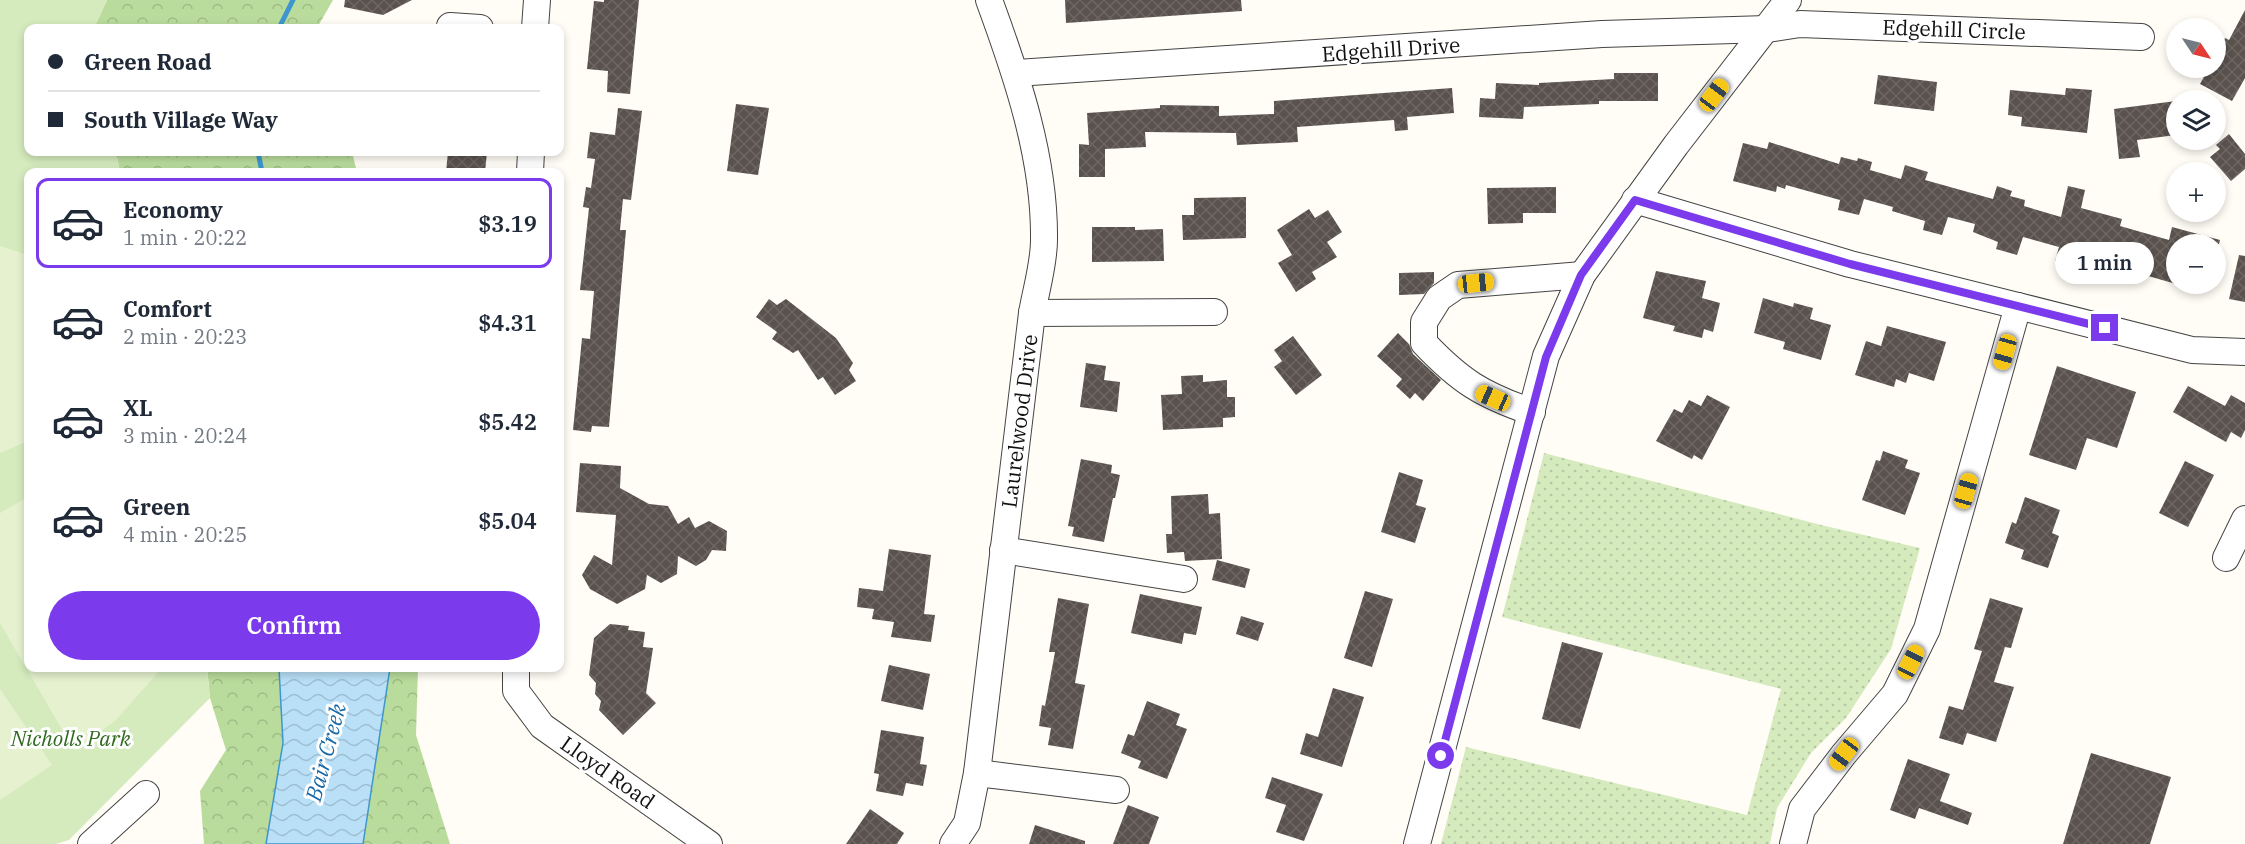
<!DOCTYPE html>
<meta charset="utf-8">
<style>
body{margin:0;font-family:"IBM Plex Serif",serif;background:#f6f6f7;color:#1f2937;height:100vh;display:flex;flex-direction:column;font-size:22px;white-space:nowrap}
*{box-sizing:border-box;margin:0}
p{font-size:20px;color:#747a83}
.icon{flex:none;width:33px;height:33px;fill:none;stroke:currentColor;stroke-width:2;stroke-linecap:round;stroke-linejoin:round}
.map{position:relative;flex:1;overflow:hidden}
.sheet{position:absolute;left:24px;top:168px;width:540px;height:504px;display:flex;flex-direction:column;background:#fff;border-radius:12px;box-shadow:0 3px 9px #0003}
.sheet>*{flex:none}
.hud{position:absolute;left:24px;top:24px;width:540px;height:132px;border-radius:12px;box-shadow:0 3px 9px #0003;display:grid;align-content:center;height:132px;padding:0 24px;background:#fff}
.needle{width:39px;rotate:125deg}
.fabs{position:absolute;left:2166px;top:18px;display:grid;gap:12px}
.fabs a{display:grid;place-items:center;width:60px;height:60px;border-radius:50%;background:#fff;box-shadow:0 3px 9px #0003;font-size:30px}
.end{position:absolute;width:27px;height:27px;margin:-14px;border:8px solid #7c3aed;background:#fff;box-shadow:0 0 0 3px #fff}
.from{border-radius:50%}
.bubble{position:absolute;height:42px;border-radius:21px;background:#fff;box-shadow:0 3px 9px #0003;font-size:20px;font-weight:600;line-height:42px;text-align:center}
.car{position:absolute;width:18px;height:36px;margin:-18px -9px;border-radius:8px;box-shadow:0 0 4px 2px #0007;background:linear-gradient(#f5c518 24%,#345 0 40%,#f5c518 0 76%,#345 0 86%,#f5c518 0)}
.hud b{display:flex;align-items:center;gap:21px;height:57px;font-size:22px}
.hud b+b{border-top:2px solid #e0e1e3}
.hud i{width:15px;height:15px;background:#1f2937}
ul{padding:10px 0 0;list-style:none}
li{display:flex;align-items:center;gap:18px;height:90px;margin:0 12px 9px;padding:0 12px;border:3px solid transparent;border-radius:12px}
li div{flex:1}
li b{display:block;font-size:22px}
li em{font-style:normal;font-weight:600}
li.active{border-color:#7c3aed}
li>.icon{width:54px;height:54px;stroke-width:1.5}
.primary-button{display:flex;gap:12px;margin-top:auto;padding:12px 24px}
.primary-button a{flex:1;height:69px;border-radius:36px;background:#7c3aed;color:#fff;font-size:24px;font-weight:600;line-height:69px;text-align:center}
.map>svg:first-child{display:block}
.grass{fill:url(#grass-dots)}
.forest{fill:url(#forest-crowns)}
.park{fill:#d5ebbd}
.pitch{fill:#e6f2cf}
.water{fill:url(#water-waves);stroke:#3f96cf;stroke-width:1.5}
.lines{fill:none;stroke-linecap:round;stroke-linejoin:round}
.stream{stroke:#3f96cf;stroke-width:5}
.building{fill:url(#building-cross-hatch)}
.minor-casing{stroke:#444;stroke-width:28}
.minor{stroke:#fff;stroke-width:26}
.route{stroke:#7c3aed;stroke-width:8}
.labels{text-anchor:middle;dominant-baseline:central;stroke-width:6;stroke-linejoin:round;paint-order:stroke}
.street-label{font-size:21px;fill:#111;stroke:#fff}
.park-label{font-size:21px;font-style:italic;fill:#2f6b1f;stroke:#fff}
.water-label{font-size:22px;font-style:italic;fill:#1768a6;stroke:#fff}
</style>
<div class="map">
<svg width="2245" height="844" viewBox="0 0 2245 844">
<defs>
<pattern id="grass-dots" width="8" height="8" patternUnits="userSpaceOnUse" patternTransform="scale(1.5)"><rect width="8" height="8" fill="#d5ebbd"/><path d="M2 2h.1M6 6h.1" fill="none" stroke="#b6c8a1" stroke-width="1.8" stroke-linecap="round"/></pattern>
<pattern id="forest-crowns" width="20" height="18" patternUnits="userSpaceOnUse" patternTransform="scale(1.5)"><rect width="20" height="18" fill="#b9dc9c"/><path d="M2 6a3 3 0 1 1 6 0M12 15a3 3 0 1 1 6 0" fill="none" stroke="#9ebc85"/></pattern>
<pattern id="water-waves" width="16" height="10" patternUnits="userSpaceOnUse" patternTransform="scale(1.5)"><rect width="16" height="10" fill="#b9e0f7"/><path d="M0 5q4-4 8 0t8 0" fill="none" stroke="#9ebfd3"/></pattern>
<pattern id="building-cross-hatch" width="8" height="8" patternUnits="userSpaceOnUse" patternTransform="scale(1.5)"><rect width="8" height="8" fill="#5a524d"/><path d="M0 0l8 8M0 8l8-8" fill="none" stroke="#6d6662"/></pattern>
</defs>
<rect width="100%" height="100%" fill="#fffdf5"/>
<polygon class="grass" points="1544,453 1821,525 1920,548 1891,649 1846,718 1811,753 1777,808 1770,844 1441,844 1466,747 1747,815 1781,689 1502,617"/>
<g class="forest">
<polygon points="107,0 333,0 317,28 94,28"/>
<polygon points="116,152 352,152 357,172 120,172"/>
<polygon points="207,668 418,668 416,735 450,844 204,844 200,791 226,750 210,698"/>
</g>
<polygon class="park" points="0,0 107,0 94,28 28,28 28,152 116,152 120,172 28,172 28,668 207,668 210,698 69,840 56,844 0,844"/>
<g class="pitch">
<polygon points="0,246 28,255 28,441 0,453"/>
<polygon points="28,497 28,668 162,668 115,721 74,750 0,623 0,513"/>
<polygon points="0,689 52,765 0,800"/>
</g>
<polygon class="water" points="279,668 390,668 363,844 266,844 283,743"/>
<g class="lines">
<g class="stream">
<polyline points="279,28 293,0"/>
<polyline points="258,152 262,172"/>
</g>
</g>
<g class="building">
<polygon points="345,0 412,0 383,15 344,7"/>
<polygon points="604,0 639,0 630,94 607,92 608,71 587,69 594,1 604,2"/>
<polygon points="1065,0 1241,0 1242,11 1066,23"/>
<polygon points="2245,10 2245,78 2232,101 2200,84 2209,68 2216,68 2216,56 2225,38 2229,40"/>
<polygon points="1614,73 1658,73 1658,101 1599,101 1599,104 1524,107 1523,119 1479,117 1480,98 1495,99 1496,83 1539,85 1539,83 1614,79"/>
<polygon points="1878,75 1937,82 1934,111 1874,104"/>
<polygon points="1452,88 1454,113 1407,117 1408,130 1395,131 1394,120 1297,127 1298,142 1237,145 1236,133 1145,132 1146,147 1105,149 1105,177 1079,177 1079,144 1089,145 1087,113 1160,108 1160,105 1219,106 1219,116 1274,114 1274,101"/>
<polygon points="2066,88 2092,90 2087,133 2021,126 2022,117 2008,115 2010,90 2065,95"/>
<polygon points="2176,101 2176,135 2137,140 2140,157 2119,159 2114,109"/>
<polygon points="736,104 769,108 758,175 727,171"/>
<polygon points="618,108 642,111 631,200 623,199 620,230 626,230 609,427 592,426 591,432 573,430 582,338 590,339 594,291 580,290 589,208 583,207 586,187 591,188 595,159 587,158 590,132 615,135"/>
<polygon points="2229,134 2245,154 2245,169 2231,181 2210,157 2220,149 2216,145"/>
<polygon points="1769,142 1839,164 1841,157 1857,161 1858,158 1872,162 1870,170 1901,179 1905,165 1928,172 1925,180 1993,199 1997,186 2012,191 2010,196 2025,200 2024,206 2061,217 2068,186 2085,190 2081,208 2122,219 2120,226 2169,240 2172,227 2220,240 2219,244 2176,244 2176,284 2124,269 2122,274 2088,264 2086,270 2055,261 2059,247 2023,237 2017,255 1996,249 1998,242 1973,232 1975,224 1948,217 1942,235 1923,230 1925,221 1892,211 1893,207 1864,199 1859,215 1838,210 1840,200 1786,185 1785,189 1777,186 1776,192 1733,181 1743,143 1767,149"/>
<polygon points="448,152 487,152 485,172 446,172"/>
<polygon points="1556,187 1556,213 1523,213 1523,223 1488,224 1487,188"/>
<polygon points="1246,197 1246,238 1183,240 1182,215 1194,215 1194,198"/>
<polygon points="1309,209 1315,218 1328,210 1342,232 1327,242 1337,257 1312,272 1316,279 1296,292 1278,263 1292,255 1277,230"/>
<polygon points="1092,227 1135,227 1135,230 1163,229 1164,261 1092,262"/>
<polygon points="2239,255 2245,256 2245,302 2229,299"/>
<polygon points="1656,271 1706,281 1702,298 1720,303 1713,332 1704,329 1702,338 1673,331 1675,326 1643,318"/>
<polygon points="1434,272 1434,283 1424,294 1399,295 1399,273"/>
<polygon points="1763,298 1793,307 1794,303 1813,308 1810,319 1831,325 1821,360 1783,349 1785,342 1754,333"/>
<polygon points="769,299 777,305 786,299 836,338 853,363 849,370 856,381 835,395 823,377 818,380 798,350 793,353 772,339 777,332 756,317"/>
<polygon points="1887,326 1946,342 1934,381 1909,373 1906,383 1896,379 1894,387 1855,375 1866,341 1881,346"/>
<polygon points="1398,333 1409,344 1413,354 1441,380 1423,401 1415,393 1410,399 1396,386 1402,379 1377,356"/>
<polygon points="1293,336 1322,375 1296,395 1274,367 1282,361 1274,350"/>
<polygon points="1086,363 1106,366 1104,380 1120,382 1117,412 1080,407"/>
<polygon points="2057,366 2136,392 2117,448 2087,438 2076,470 2029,455"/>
<polygon points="1203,375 1203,382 1227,380 1227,397 1235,397 1235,417 1223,418 1223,427 1163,430 1161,395 1182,394 1181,376"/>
<polygon points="2188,386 2225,406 2231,395 2245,403 2245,430 2241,438 2231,432 2226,442 2173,412"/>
<polygon points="1707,395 1730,407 1702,460 1694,455 1692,459 1656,441 1674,409 1682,413 1689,400 1701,406"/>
<polygon points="1883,451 1908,460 1905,468 1920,473 1905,515 1862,500 1876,460 1880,461"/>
<polygon points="1081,459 1112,465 1111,473 1120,475 1115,498 1113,498 1104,542 1072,536 1074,527 1068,526"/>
<polygon points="2185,461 2214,475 2188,527 2159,513"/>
<polygon points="580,463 621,466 620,488 649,504 668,506 678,524 689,517 695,528 709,521 727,531 726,551 712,550 706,560 696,566 678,556 677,574 661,583 647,575 645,589 617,604 590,589 582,575 594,555 612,565 616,515 576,512"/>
<polygon points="1399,472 1423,480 1416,505 1426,508 1415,543 1381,532"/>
<polygon points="1208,494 1209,514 1220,513 1222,559 1185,561 1184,552 1167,553 1166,534 1172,534 1171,496"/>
<polygon points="2025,497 2060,510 2052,533 2059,536 2048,568 2021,559 2024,550 2005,543 2012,522 2016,524"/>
<polygon points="889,549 931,555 924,614 935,615 931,642 891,637 894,622 872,619 874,609 857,607 859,588 883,591"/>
<polygon points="1217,560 1250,569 1245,588 1212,580"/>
<polygon points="1365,591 1393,599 1372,667 1344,658"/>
<polygon points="1140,594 1202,607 1196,635 1184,633 1182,644 1131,633"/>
<polygon points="1058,598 1089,604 1075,683 1085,685 1073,749 1048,745 1051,728 1039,726 1042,705 1045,706 1055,652 1049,652"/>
<polygon points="1990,598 2023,608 2011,648 2005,647 1994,682 2014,687 1996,742 1967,733 1963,745 1939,738 1949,706 1963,710 1982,651 1974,649"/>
<polygon points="1241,616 1264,623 1258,641 1236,634"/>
<polygon points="610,624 629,626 628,630 645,632 643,647 653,648 646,693 656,703 623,735 599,710 601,701 595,694 596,683 589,675 594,638"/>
<polygon points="1562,642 1603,653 1580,729 1542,719"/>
<polygon points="889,665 930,674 923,710 881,701"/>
<polygon points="1333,688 1364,697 1342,767 1300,754 1306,733 1318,737"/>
<polygon points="1147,701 1180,714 1176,725 1187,729 1167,779 1138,768 1141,761 1121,753 1128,734 1134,736"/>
<polygon points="881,730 924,737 920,764 927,765 923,786 906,783 903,796 876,791 879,774 874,773"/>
<polygon points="2091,753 2171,777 2150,844 2063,844"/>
<polygon points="1908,759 1950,774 1940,801 1972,813 1968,825 1919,808 1915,819 1890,810"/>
<polygon points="1272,777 1323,794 1304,841 1276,832 1286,805 1265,798"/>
<polygon points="1128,805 1159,817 1149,844 1113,844"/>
<polygon points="870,809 904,833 897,844 846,844"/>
<polygon points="1035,825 1085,841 1085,844 1029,844"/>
</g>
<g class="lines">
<defs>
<g id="minor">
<polyline points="450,26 480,28"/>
<polyline points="535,28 537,0"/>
<polyline points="1016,73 1602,34 1767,29 1800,24 2141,37"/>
<polyline points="530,172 531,152"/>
<polyline points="1635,200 1850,264 2018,306 2192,350 2245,352"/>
<polyline points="1032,313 1214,312"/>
<path d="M1532,412C1482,395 1460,381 1424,343V322L1439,298L1458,285L1582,275"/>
<polyline points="1003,550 1184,579"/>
<polyline points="2226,558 2245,519"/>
<polyline points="516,668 516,691 542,726 709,844"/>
<polyline points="977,773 1116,790"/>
<polyline points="91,844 146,794"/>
<path d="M953,844L967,823L977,773L1032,313C1036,290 1044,264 1044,240C1045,158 1017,76 989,0"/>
<polyline points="1417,844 1546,356 1582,275 1676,145 1788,0"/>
<polyline points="1793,844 1802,809 1844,754 1895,694 1927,629 2018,306"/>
</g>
</defs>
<use href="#minor" class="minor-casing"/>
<use href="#minor" class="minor"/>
</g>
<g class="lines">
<polyline class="route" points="1441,756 1546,357 1581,275 1635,200 1850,264 2105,328"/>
</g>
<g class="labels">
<g class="street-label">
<text transform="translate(1954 29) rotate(2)">Edgehill Circle</text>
<text transform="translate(1391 49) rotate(-4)">Edgehill Drive</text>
<text transform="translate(1019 421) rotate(-83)">Laurelwood Drive</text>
<text transform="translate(608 772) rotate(35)">Lloyd Road</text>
</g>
<g class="park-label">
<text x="71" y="738">Nicholls Park</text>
</g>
<g class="water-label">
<text transform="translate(325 752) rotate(-75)">Bair Creek</text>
</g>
</g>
</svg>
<div class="fabs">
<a><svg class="needle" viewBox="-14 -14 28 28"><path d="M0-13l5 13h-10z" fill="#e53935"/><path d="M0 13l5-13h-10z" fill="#747a83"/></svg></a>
<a><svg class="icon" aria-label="layers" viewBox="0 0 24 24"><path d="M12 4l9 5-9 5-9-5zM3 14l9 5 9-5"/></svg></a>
<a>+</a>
<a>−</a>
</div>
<i class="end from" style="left:1441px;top:756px"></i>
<i class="end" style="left:2105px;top:328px"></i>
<div class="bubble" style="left:2055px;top:242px;width:99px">1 min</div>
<i class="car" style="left:1714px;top:95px;rotate:37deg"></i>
<i class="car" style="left:1476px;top:283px;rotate:84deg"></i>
<i class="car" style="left:2005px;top:352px;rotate:196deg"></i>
<i class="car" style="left:1493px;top:398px;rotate:294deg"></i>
<i class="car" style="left:1966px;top:491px;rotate:16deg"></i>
<i class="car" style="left:1911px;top:662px;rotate:27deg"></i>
<i class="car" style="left:1844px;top:754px;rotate:217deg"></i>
<div class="hud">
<b><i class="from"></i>Green Road</b>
<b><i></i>South Village Way</b>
</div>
<section class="sheet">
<ul>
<li class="active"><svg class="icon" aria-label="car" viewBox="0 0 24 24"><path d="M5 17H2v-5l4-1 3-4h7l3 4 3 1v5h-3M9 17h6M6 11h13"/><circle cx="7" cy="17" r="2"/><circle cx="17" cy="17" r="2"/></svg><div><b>Economy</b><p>1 min · 20:22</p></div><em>$3.19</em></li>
<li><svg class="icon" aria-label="car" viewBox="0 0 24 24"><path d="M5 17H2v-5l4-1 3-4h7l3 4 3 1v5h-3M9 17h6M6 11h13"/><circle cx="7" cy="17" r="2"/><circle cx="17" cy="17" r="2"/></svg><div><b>Comfort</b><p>2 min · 20:23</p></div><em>$4.31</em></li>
<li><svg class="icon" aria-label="car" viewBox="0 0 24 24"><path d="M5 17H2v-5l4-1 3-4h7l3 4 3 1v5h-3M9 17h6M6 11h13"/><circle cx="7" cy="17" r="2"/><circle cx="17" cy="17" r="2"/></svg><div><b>XL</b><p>3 min · 20:24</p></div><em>$5.42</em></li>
<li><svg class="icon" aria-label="car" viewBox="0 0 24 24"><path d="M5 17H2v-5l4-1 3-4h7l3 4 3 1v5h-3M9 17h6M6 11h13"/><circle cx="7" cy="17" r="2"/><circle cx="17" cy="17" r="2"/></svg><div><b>Green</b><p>4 min · 20:25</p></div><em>$5.04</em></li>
</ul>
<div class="primary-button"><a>Confirm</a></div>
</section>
</div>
